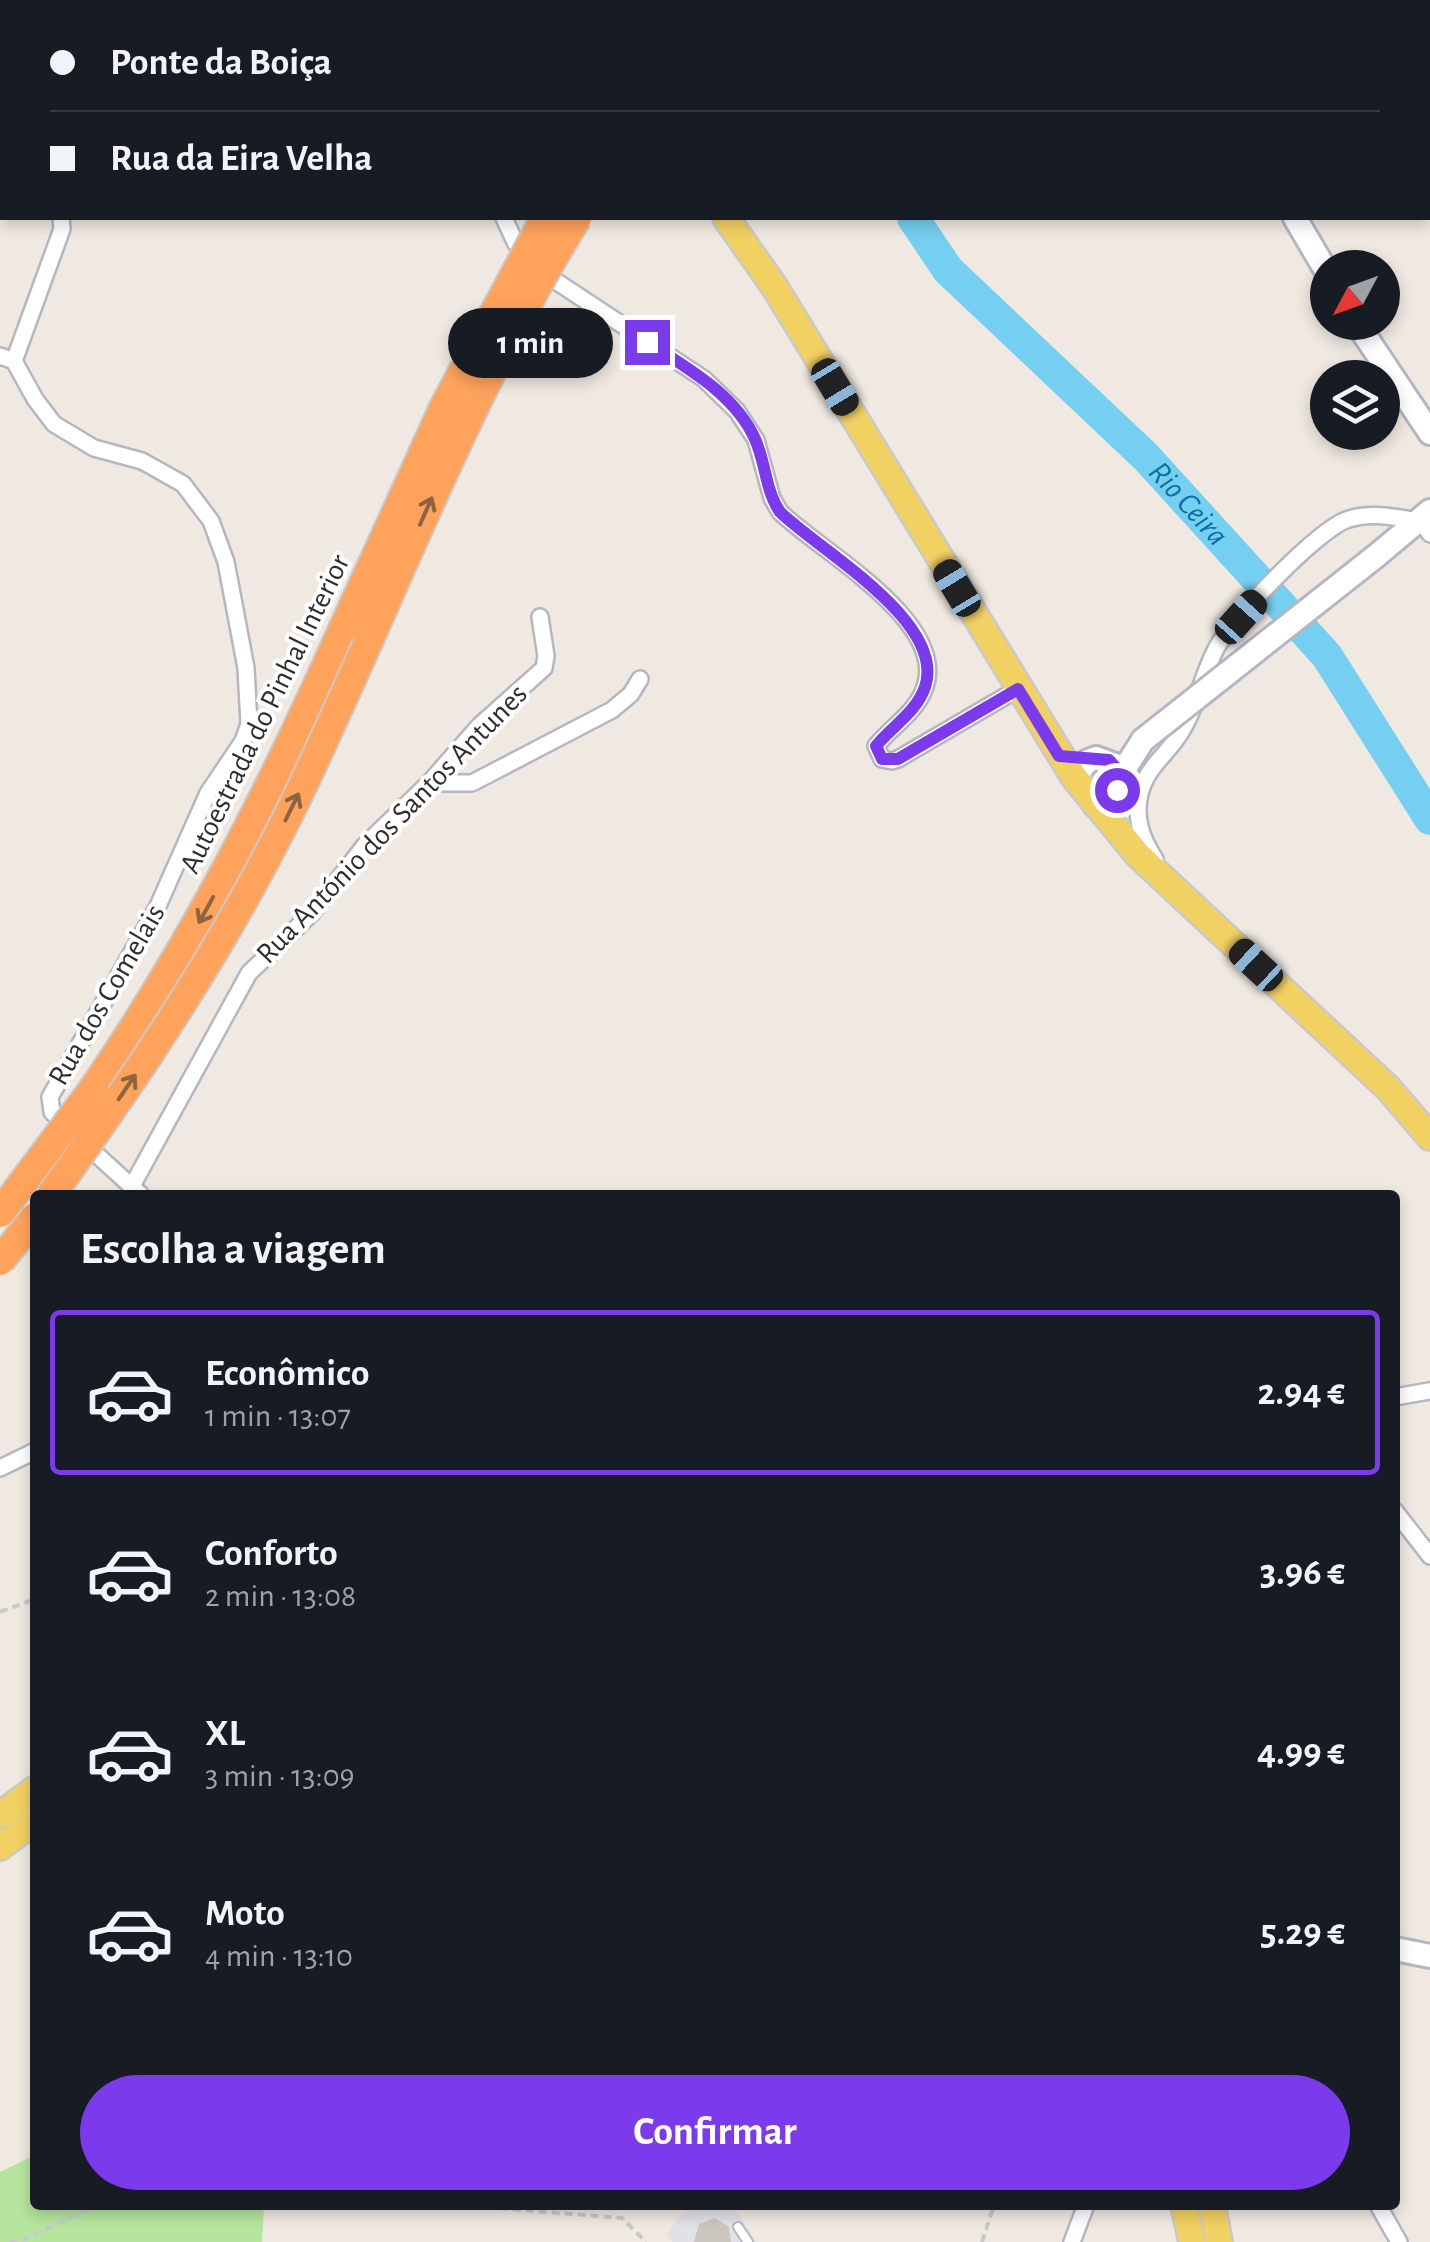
<!DOCTYPE html>
<html lang="pt">
<meta charset="utf-8">
<style>
body{margin:0;font-family:"Alegreya Sans",sans-serif;background:#20242c;color:#f1f3f6;height:100vh;display:flex;flex-direction:column;font-size:38px;white-space:nowrap}
*{box-sizing:border-box;margin:0}
p{font-size:32px;color:#9ea1a6}
.icon{flex:none;width:55px;height:55px;fill:none;stroke:currentColor;stroke-width:2;stroke-linecap:round;stroke-linejoin:round}
.map{position:relative;flex:1;overflow:hidden}
.panel{position:absolute;left:30px;top:1190px;width:1370px;height:1020px;display:flex;flex-direction:column;background:#171b24;border-radius:10px;box-shadow:0 5px 15px #0003}
.panel>*{flex:none}
.banner{position:absolute;left:0px;top:0px;width:1430px;height:220px;box-shadow:0 5px 15px #0003;display:grid;align-content:center;height:220px;padding:0 50px;background:#171b24}
.needle{width:65px;rotate:229deg}
.fabs{position:absolute;left:1310px;top:250px;display:grid;gap:20px}
.fabs a{display:grid;place-items:center;width:90px;height:90px;border-radius:50%;background:#171b24;box-shadow:0 5px 15px #0003;font-size:50px}
.end{position:absolute;width:45px;height:45px;margin:-22px;border:12px solid #7c3aed;background:#fff;box-shadow:0 0 0 5px #fff}
.from{border-radius:50%}
.bubble{position:absolute;height:70px;border-radius:35px;background:#171b24;box-shadow:0 5px 15px #0003;font-size:32px;font-weight:600;line-height:70px;text-align:center}
.car{position:absolute;width:30px;height:60px;margin:-30px -15px;border-radius:12px;box-shadow:0 0 8px 2px #0007;background:linear-gradient(#222 24%,#8ab4d8 0 40%,#222 0 76%,#8ab4d8 0 86%,#222 0)}
.banner b{display:flex;align-items:center;gap:35px;height:95px;font-size:38px}
.banner b+b{border-top:2px solid #363941}
.banner i{width:25px;height:25px;background:#f1f3f6}
ul{padding:0;list-style:none}
li{display:flex;align-items:center;gap:30px;height:165px;margin:0 20px 15px;padding:0 30px;border:5px solid transparent;border-radius:10px}
li div{flex:1}
li b{display:block;font-size:38px}
li em{font-style:normal;font-weight:600}
li.selected{border-color:#7c3aed}
li>.icon{width:90px;height:90px;stroke-width:1.5}
h2{padding:0 50px;font-size:45px;line-height:120px}
.button{display:flex;gap:20px;margin-top:auto;padding:20px 50px}
.button a{flex:1;height:115px;border-radius:60px;background:#7c3aed;color:#fff;font-size:40px;font-weight:600;line-height:115px;text-align:center}
.map>svg:first-child{display:block}
.industrial{fill:#e3e1e8}
.green{fill:#b6e59e}
.lines{fill:none;stroke-linecap:round;stroke-linejoin:round}
.river{stroke:#75cff0;stroke-width:32}
.building{fill:#cbc7bf}
.lane-casing{stroke:#b4b7c1;stroke-width:12}
.street-casing{stroke:#b4b7c1;stroke-width:20}
.secondary-casing{stroke:#b4b7c1;stroke-width:28}
.primary-casing{stroke:#c9c9c9;stroke-width:30}
.highway-casing{stroke:#c9c9c9;stroke-width:32}
.path{stroke:#c9c9c9;stroke-width:4;stroke-dasharray:8 5;stroke-linecap:butt}
.lane{stroke:#fff;stroke-width:8}
.street{stroke:#fff;stroke-width:15}
.secondary{stroke:#fff;stroke-width:22}
.primary{stroke:#f2d163;stroke-width:25}
.highway{stroke:#ffa35c;stroke-width:28}
.secondary-bridge-casing{stroke:#b4b7c1;stroke-width:28;stroke-linecap:butt}
.highway-bridge-casing{stroke:#c9c9c9;stroke-width:32;stroke-linecap:butt}
.secondary-bridge{stroke:#fff;stroke-width:22}
.highway-bridge{stroke:#ffa35c;stroke-width:28}
.oneway{stroke:#8c6343}
.route{stroke:#7c3aed;stroke-width:12}
.labels{text-anchor:middle;dominant-baseline:central;stroke-width:8;stroke-linejoin:round;paint-order:stroke}
.street-label{font-size:30px;fill:#2e2e2e;stroke:#fff}
.water-label{font-size:32px;font-style:italic;fill:#0d6fa3;stroke:#fff}
</style>
<div class="map">
<svg width="1430" height="2242" viewBox="0 0 1430 2242">
<rect width="100%" height="100%" fill="#efe9e1"/>
<polygon class="industrial" points="703,2205 732,2205 757,2242 673,2242 667,2234 681,2215"/>
<polygon class="green" points="35,2155 35,2205 264,2205 262,2242 0,2242 0,2172"/>
<g class="lines">
<g class="river">
<polyline points="798,0 798,2"/>
<path id="s1" d="M913,218L948,270L1146,457L1327,656L1430,819"/>
</g>
</g>
<polygon class="building" points="715,2218 729,2227 731,2242 694,2242 699,2224"/>
<g class="lines">
<defs>
<polyline id="lane" points="738,2227 748,2242"/>
<g id="street">
<polyline points="258,0 262,2"/>
<polyline points="1339,0 1341,2"/>
<polyline points="138,2 144,0"/>
<polyline points="0,64 2,63"/>
<polyline points="1428,70 1430,71"/>
<polyline points="0,165 2,165"/>
<path d="M504,218L516,244L533,266L704,379L737,411L756,440L772,498L780,512C820,551 948,621 925,687C916,713 892,726 876,746L882,759L892,761L898,759L1018,689"/>
<polyline points="0,356 14,361 35,399 54,424 94,448 142,461 183,484 211,521 226,562 246,668 249,724 243,741 208,793 157,908 50,1097 52,1112 68,1128"/>
<polyline points="14,361 62,229 61,218"/>
<polyline points="429,783 472,783 612,710 631,694 640,679"/>
<path d="M1155,859C1142,839 1134,818 1140,794C1146,769 1163,758 1177,738C1196,712 1201,676 1217,647C1233,618 1316,532 1346,520C1371,511 1396,518 1421,521L1430,534"/>
<polyline points="85,1144 141,1195"/>
<polyline points="132,1186 249,973 311,914 365,845 429,783 479,726 544,668 546,656 540,617"/>
<polyline points="1395,1397 1429,1391"/>
<polyline points="0,1468 35,1451"/>
<polyline points="1395,1511 1430,1556"/>
<polyline points="1378,2205 1399,2242"/>
<polyline points="1072,2242 1086,2205"/>
</g>
<g id="secondary">
<polyline points="1206,0 1207,2"/>
<polyline points="1295,218 1328,274"/>
<polyline points="1356,322 1430,433"/>
<polyline points="1376,556 1430,511"/>
<polyline points="1120,776 1143,740"/>
<polyline points="1074,777 1088,761 1096,758 1115,765 1120,776 1117,790 1095,805"/>
<polyline points="1395,1949 1430,1956"/>
</g>
<g id="primary">
<polyline points="573,0 575,2"/>
<polyline points="726,218 774,286 1074,777 1138,855 1388,1088 1430,1137"/>
<polyline points="0,1815 35,1789"/>
<polyline points="0,1847 35,1821"/>
<polyline points="1184,2205 1192,2242"/>
<polyline points="1212,2205 1219,2242"/>
</g>
<g id="highway">
<polyline points="695,2 697,0"/>
<polyline points="731,2 733,0"/>
<path d="M94,1088C195,940 270,792 343,629"/>
</g>
</defs>
<use href="#lane" class="lane-casing"/>
<use href="#street" class="street-casing"/>
<use href="#secondary" class="secondary-casing"/>
<use href="#primary" class="primary-casing"/>
<use href="#highway" class="highway-casing"/>
<g class="path">
<polyline points="0,1612 35,1599"/>
<polyline points="461,2205 622,2218 646,2242"/>
<polyline points="9,2242 25,2239 97,2205"/>
<polyline points="982,2242 994,2205"/>
</g>
<use href="#lane" class="lane"/>
<use href="#street" class="street"/>
<use href="#secondary" class="secondary"/>
<use href="#primary" class="primary"/>
<use href="#highway" class="highway"/>
<defs>
<polyline id="secondary-bridge" points="1143,740 1376,556"/>
<g id="highway-bridge">
<polyline points="343,629 445,405 545,218"/>
<path d="M51,1195C140,1072 224,946 291,810C387,613 461,405 577,218"/>
<polyline points="0,1213 94,1088"/>
<polyline points="0,1261 35,1217"/>
</g>
</defs>
<use href="#secondary-bridge" class="secondary-bridge-casing"/>
<use href="#highway-bridge" class="highway-bridge-casing"/>
<use href="#secondary-bridge" class="secondary-bridge"/>
<use href="#highway-bridge" class="highway-bridge"/>
</g>
<defs><path id="oneway-shaft" d="M-6 0H5M1.5-3L5.5 0L1.5 3" fill="none" stroke-width="1.6" stroke-linecap="round" stroke-linejoin="round" transform="scale(2.5)"/></defs>
<g class="oneway">
<use href="#oneway-shaft" transform="translate(426 511) rotate(-66)"/>
<use href="#oneway-shaft" transform="translate(292 807) rotate(-64)"/>
<use href="#oneway-shaft" transform="translate(206 910) rotate(119)"/>
<use href="#oneway-shaft" transform="translate(127 1087) rotate(-56)"/>
</g>
<g class="lines">
<path class="route" d="M647,342C687,368 735,394 755,439C766,463 765,490 780,512C820,551 947,622 925,687C916,713 892,726 876,746L882,759H898L1018,689L1059,756L1109,760L1119,771L1117,790"/>
</g>
<g class="labels">
<g class="street-label">
<text transform="translate(265 714) rotate(-64)">Autoestrada do Pinhal Interior</text>
<text transform="translate(392 824) rotate(-46)">Rua António dos Santos Antunes</text>
<text transform="translate(107 995) rotate(-60)">Rua dos Comelais</text>
</g>
<g class="water-label">
<text stroke="none"><textPath href="#s1" startOffset="398">Rio Ceira</textPath></text>
</g>
</g>
</svg>
<div class="fabs">
<a><svg class="needle" viewBox="-14 -14 28 28"><path d="M0-13l5 13h-10z" fill="#e53935"/><path d="M0 13l5-13h-10z" fill="#9ea1a6"/></svg></a>
<a><svg class="icon" aria-label="layers" viewBox="0 0 24 24"><path d="M12 4l9 5-9 5-9-5zM3 14l9 5 9-5"/></svg></a>
</div>
<i class="end from" style="left:1117px;top:790px"></i>
<i class="end" style="left:647px;top:342px"></i>
<div class="bubble" style="left:448px;top:308px;width:165px">1 min</div>
<i class="car" style="left:835px;top:387px;rotate:149deg"></i>
<i class="car" style="left:957px;top:588px;rotate:329deg"></i>
<i class="car" style="left:1241px;top:617px;rotate:42deg"></i>
<i class="car" style="left:1256px;top:965px;rotate:313deg"></i>
<div class="banner">
<b><i class="from"></i>Ponte da Boiça</b>
<b><i></i>Rua da Eira Velha</b>
</div>
<section class="panel">
<h2>Escolha a viagem</h2>
<ul>
<li class="selected"><svg class="icon" aria-label="car" viewBox="0 0 24 24"><path d="M5 17H2v-5l4-1 3-4h7l3 4 3 1v5h-3M9 17h6M6 11h13"/><circle cx="7" cy="17" r="2"/><circle cx="17" cy="17" r="2"/></svg><div><b>Econômico</b><p>1 min · 13:07</p></div><em>2.94 €</em></li>
<li><svg class="icon" aria-label="car" viewBox="0 0 24 24"><path d="M5 17H2v-5l4-1 3-4h7l3 4 3 1v5h-3M9 17h6M6 11h13"/><circle cx="7" cy="17" r="2"/><circle cx="17" cy="17" r="2"/></svg><div><b>Conforto</b><p>2 min · 13:08</p></div><em>3.96 €</em></li>
<li><svg class="icon" aria-label="car" viewBox="0 0 24 24"><path d="M5 17H2v-5l4-1 3-4h7l3 4 3 1v5h-3M9 17h6M6 11h13"/><circle cx="7" cy="17" r="2"/><circle cx="17" cy="17" r="2"/></svg><div><b>XL</b><p>3 min · 13:09</p></div><em>4.99 €</em></li>
<li><svg class="icon" aria-label="car" viewBox="0 0 24 24"><path d="M5 17H2v-5l4-1 3-4h7l3 4 3 1v5h-3M9 17h6M6 11h13"/><circle cx="7" cy="17" r="2"/><circle cx="17" cy="17" r="2"/></svg><div><b>Moto</b><p>4 min · 13:10</p></div><em>5.29 €</em></li>
</ul>
<div class="button"><a>Confirmar</a></div>
</section>
</div>
